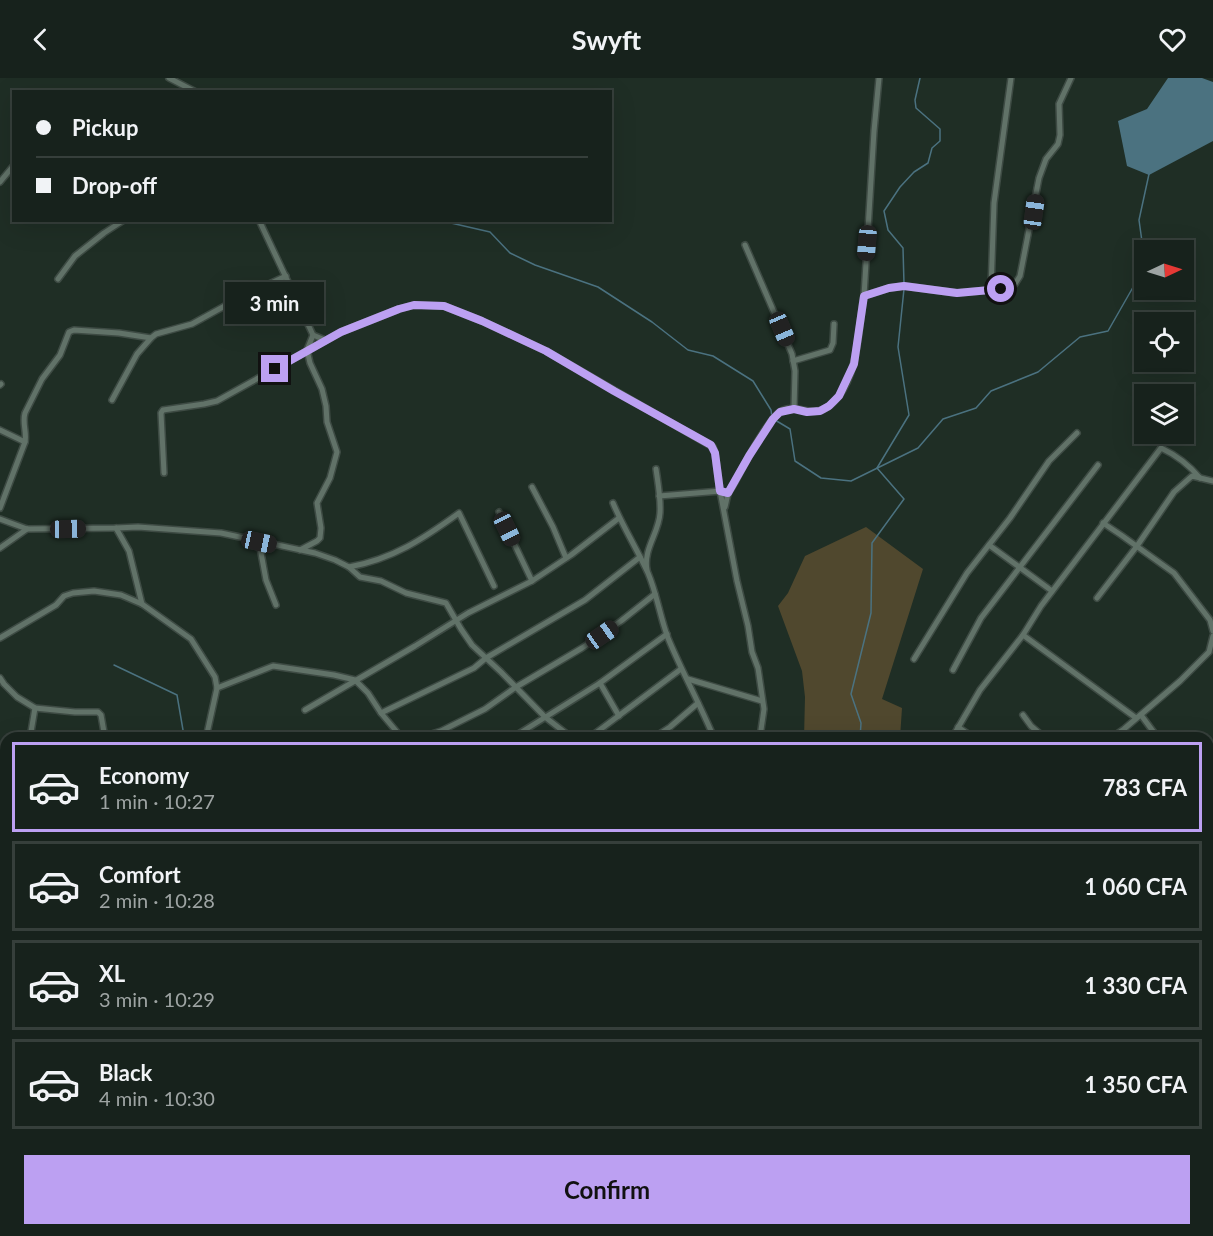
<!DOCTYPE html>
<meta charset="utf-8">
<style>
body{margin:0;font-family:Lato,sans-serif;background:#202a25;color:#f1f3f6;height:100vh;display:flex;flex-direction:column;font-size:22px;white-space:nowrap}
*{box-sizing:border-box;margin:0}
p{font-size:20px;color:#9ea4a3}
.icon{flex:none;width:33px;height:33px;fill:none;stroke:currentColor;stroke-width:2;stroke-linecap:round;stroke-linejoin:round}
.map{position:relative;flex:1;overflow:hidden}
.sheet{position:absolute;left:0px;top:654px;width:1214px;height:504px;display:flex;flex-direction:column;background:#17221c;border-radius:18px 18px 0 0;box-shadow:0 6px 24px #0002,0 0 0 2px #363f3b}
.sheet>*{flex:none}
.hud{position:absolute;left:12px;top:12px;width:600px;height:132px;border-radius:0px;box-shadow:0 6px 24px #0002,0 0 0 2px #363f3b;display:grid;align-content:center;height:132px;padding:0 24px;background:#17221c}
.needle{width:39px;rotate:86deg}
.fabs{position:absolute;left:1134px;top:162px;display:grid;gap:12px}
.fabs a{display:grid;place-items:center;width:60px;height:60px;border-radius:0px;background:#17221c;box-shadow:0 6px 24px #0002,0 0 0 2px #363f3b;font-size:30px}
.end{position:absolute;width:27px;height:27px;margin:-14px;border:8px solid #bca0f2;background:#111;box-shadow:0 0 0 3px #111}
.from{border-radius:50%}
.bubble{position:absolute;height:42px;border-radius:0px;background:#17221c;box-shadow:0 6px 24px #0002,0 0 0 2px #363f3b;font-size:20px;font-weight:700;line-height:42px;text-align:center}
.car{position:absolute;width:18px;height:36px;margin:-18px -9px;border-radius:8px;box-shadow:0 0 4px 2px #0007;background:linear-gradient(#222 24%,#8ab4d8 0 40%,#222 0 76%,#8ab4d8 0 86%,#222 0)}
.hud b{display:flex;align-items:center;gap:21px;height:57px;font-size:22px}
.hud b+b{border-top:2px solid #363f3b}
.hud i{width:15px;height:15px;background:#f1f3f6}
ul{padding:10px 0 0;list-style:none}
li{display:flex;align-items:center;gap:18px;height:90px;margin:0 12px 9px;padding:0 12px;border:3px solid #363f3b;border-radius:0px}
li div{flex:1}
li b{display:block;font-size:22px}
li em{font-style:normal;font-weight:700}
li.selected{border-color:#bca0f2}
li>.icon{width:54px;height:54px;stroke-width:1.5}
.button{display:flex;gap:12px;margin-top:auto;padding:12px 24px}
.button a{flex:1;height:69px;border-radius:0px;background:#bca0f2;color:#111;font-size:24px;font-weight:700;line-height:69px;text-align:center}
header{display:flex;justify-content:space-between;align-items:center;height:78px;padding:0 24px;background:#17221c;font-size:27px;font-weight:700}
.map>svg:first-child{display:block}
.green{fill:#50482e}
.water{fill:#4b7280}
.lines{fill:none;stroke-linecap:round;stroke-linejoin:round}
.stream{stroke:#4b7280;stroke-width:1.5}
.minor-casing{stroke:#3e4b44;stroke-width:8}
.minor{stroke:#617268;stroke-width:5}
.route{stroke:#bca0f2;stroke-width:8}
</style>
<header><svg class="icon" aria-label="back" viewBox="0 0 24 24"><path d="M15 5l-7 7 7 7"/></svg>Swyft<svg class="icon" aria-label="heart" viewBox="0 0 24 24"><path d="M12 20l-8-8c-3-5 5-10 8-4 3-6 11-1 8 4z"/></svg></header>
<div class="map">
<svg width="1213" height="1158" viewBox="0 0 1213 1158">
<rect width="100%" height="100%" fill="#1f2e25"/>
<g class="green">
<polygon points="866,449 923,491 882,621 902,630 900,660 804,660 805,619 802,593 778,528 788,515 805,478"/>
<polygon points="1208,911 1213,918 1213,1152 1208,1128"/>
<polygon points="6,1046 6,1152 44,1152 40,1158 0,1158 0,1051"/>
</g>
<polygon class="water" points="1168,0 1202,0 1213,4 1213,63 1149,97 1127,88 1118,43 1147,31"/>
<g class="lines">
<g class="stream">
<polyline points="438,142 490,154 510,175 535,187 598,209 652,244 688,272 713,278 753,303 771,332 772,339"/>
<polyline points="1144,178 1139,142 1149,96"/>
<polyline points="904,206 903,170 888,152 884,133 900,109 914,94 928,85 932,70 940,63 940,51 916,30 915,22 920,0"/>
<polyline points="775,342 790,351 795,383 821,400 851,403 918,370 943,341 976,330 991,313 1038,294 1080,259 1108,253 1144,190"/>
<polyline points="114,587 177,617 183,652 181,660"/>
<polyline points="860,660 861,645 851,616 871,535 872,465 904,421 877,390 909,337 898,269 904,211"/>
<polyline points="1208,995 1213,985"/>
<polyline points="1208,1136 1213,1139"/>
<polyline points="29,1158 32,1152"/>
</g>
<defs>
<g id="minor">
<polyline points="169,0 196,14"/>
<polyline points="0,104 14,87"/>
<polyline points="259,142 313,257 325,262"/>
<polyline points="745,167 792,276 795,293 794,331"/>
<polyline points="58,201 75,178 104,155 124,142"/>
<polyline points="991,211 994,125 1011,0"/>
<polyline points="864,218 874,53 879,0"/>
<polyline points="793,283 830,272 833,265 834,246"/>
<polyline points="0,307 1,306"/>
<polyline points="112,322 137,276 151,260 156,256 192,246 241,219 286,198"/>
<polyline points="0,352 25,364"/>
<polyline points="164,395 161,335 163,332 204,326 217,323 341,254 399,231 414,227 444,228 482,243 546,273 713,369 715,375 720,413 737,503 748,548 752,574 758,590 764,631 761,652 762,660"/>
<polyline points="532,409 553,449 566,480"/>
<polyline points="659,418 721,413"/>
<path d="M613,425C623,449 637,471 648,495C657,516 660,539 668,560C682,594 700,626 714,660"/>
<path d="M725,429C726,425 727,420 728,416C730,411 733,408 735,404C743,389 767,342 780,334C799,322 815,348 838,319C859,293 858,250 864,218L889,210L904,208L957,215L1001,211L1011,209L1015,206L1020,198L1039,100L1046,81L1058,66L1060,57L1059,26L1071,0"/>
<path d="M0,430L25,364C27,354 22,345 25,335L42,301L60,277L69,254L74,252L119,255L151,260"/>
<polyline points="499,434 532,503"/>
<polyline points="0,441 27,451 116,450 138,449 221,455 315,475 335,482 349,489 360,499 381,503 406,515 446,525 461,551 472,567 501,594 545,639 572,660"/>
<polyline points="1103,445 1121,457 1174,495 1210,542 1213,553"/>
<polyline points="116,450 129,473 142,526"/>
<polyline points="259,464 266,502 276,527"/>
<polyline points="989,467 1052,513"/>
<polyline points="0,470 27,451"/>
<polyline points="300,472 317,463 320,460 321,450 317,425 330,400 337,374 327,344 326,328 322,311 310,285 307,272 313,257"/>
<path d="M349,489C393,481 423,461 459,435L494,508"/>
<path d="M647,492C643,471 659,455 660,435C661,421 658,405 656,391"/>
<polyline points="1097,520 1137,468 1174,414 1192,398 1213,403"/>
<polyline points="1023,557 1136,640"/>
<polyline points="0,560 56,527 64,518 73,515 94,513 121,517 142,526 191,561 215,599 217,610 206,660"/>
<polyline points="914,581 967,495 1010,440 1049,383 1077,355"/>
<polyline points="953,592 981,540 1098,387"/>
<polyline points="0,600 4,606 17,619 35,630 75,634 98,634 101,637 105,660"/>
<polyline points="688,601 762,623"/>
<polyline points="600,605 619,638"/>
<polyline points="217,610 273,588 334,597 355,602 368,615 381,635 402,660"/>
<polyline points="305,632 415,568 468,535 532,503 571,477 619,440"/>
<polyline points="381,635 474,590 486,580 585,522 640,479"/>
<polyline points="1023,637 1031,648 1045,660"/>
<polyline points="1141,637 1158,660"/>
<polyline points="958,649 974,660"/>
<polyline points="30,660 35,630"/>
<polyline points="419,660 441,653 485,631 516,609 582,570 621,543 655,516"/>
<polyline points="512,660 600,605 667,556"/>
<polyline points="589,660 681,591"/>
<polyline points="653,660 670,649 698,625"/>
<path d="M952,660L980,612L1023,557L1041,528L1161,370C1176,377 1189,387 1200,400"/>
<polyline points="1111,660 1124,651 1180,603 1209,574 1213,558"/>
<polyline points="1208,723 1213,730"/>
<polyline points="1208,786 1213,793"/>
<polyline points="0,788 6,773"/>
<polyline points="0,866 6,859"/>
<polyline points="0,924 6,918"/>
<polyline points="0,1028 6,1022"/>
<polyline points="316,1152 320,1158"/>
<polyline points="366,1152 370,1158"/>
<polyline points="478,1152 482,1158"/>
<polyline points="666,1152 670,1158"/>
<polyline points="747,1152 751,1158"/>
<polyline points="887,1152 887,1158"/>
<polyline points="1025,1152 1027,1158"/>
<polyline points="1071,1152 1073,1158"/>
<polyline points="1117,1152 1119,1158"/>
<polyline points="444,1158 456,1152"/>
<polyline points="527,1158 540,1152"/>
<polyline points="617,1158 626,1152"/>
<polyline points="677,1158 687,1152"/>
<polyline points="752,1158 762,1152"/>
<polyline points="937,1158 963,1154"/>
</g>
</defs>
<use href="#minor" class="minor-casing"/>
<use href="#minor" class="minor"/>
</g>
<g class="lines">
<polyline class="route" points="275,291 341,254 399,231 414,227 444,228 482,243 546,273 614,313 711,367 715,375 720,413 728,415 749,378 773,341 780,334 794,331 807,334 820,333 829,328 839,318 854,286 864,218 889,210 904,208 957,215 1001,211"/>
</g>
</svg>
<div class="fabs">
<a><svg class="needle" viewBox="-14 -14 28 28"><path d="M0-13l5 13h-10z" fill="#e53935"/><path d="M0 13l5-13h-10z" fill="#9ea4a3"/></svg></a>
<a><svg class="icon" aria-label="locate" viewBox="0 0 24 24"><circle cx="12" cy="12" r="6"/><path d="M12 2v4M12 18v4M2 12h4M18 12h4"/></svg></a>
<a><svg class="icon" aria-label="layers" viewBox="0 0 24 24"><path d="M12 4l9 5-9 5-9-5zM3 14l9 5 9-5"/></svg></a>
</div>
<i class="end from" style="left:1001px;top:211px"></i>
<i class="end" style="left:275px;top:291px"></i>
<div class="bubble" style="left:225px;top:204px;width:99px">3 min</div>
<i class="car" style="left:1034px;top:134px;rotate:8deg"></i>
<i class="car" style="left:867px;top:165px;rotate:185deg"></i>
<i class="car" style="left:782px;top:251px;rotate:157deg"></i>
<i class="car" style="left:68px;top:451px;rotate:89deg"></i>
<i class="car" style="left:507px;top:451px;rotate:154deg"></i>
<i class="car" style="left:259px;top:464px;rotate:102deg"></i>
<i class="car" style="left:602px;top:557px;rotate:55deg"></i>
<div class="hud">
<b><i class="from"></i>Pickup</b>
<b><i></i>Drop-off</b>
</div>
<section class="sheet">
<ul>
<li class="selected"><svg class="icon" aria-label="car" viewBox="0 0 24 24"><path d="M5 17H2v-5l4-1 3-4h7l3 4 3 1v5h-3M9 17h6M6 11h13"/><circle cx="7" cy="17" r="2"/><circle cx="17" cy="17" r="2"/></svg><div><b>Economy</b><p>1 min · 10:27</p></div><em>783 CFA</em></li>
<li><svg class="icon" aria-label="car" viewBox="0 0 24 24"><path d="M5 17H2v-5l4-1 3-4h7l3 4 3 1v5h-3M9 17h6M6 11h13"/><circle cx="7" cy="17" r="2"/><circle cx="17" cy="17" r="2"/></svg><div><b>Comfort</b><p>2 min · 10:28</p></div><em>1 060 CFA</em></li>
<li><svg class="icon" aria-label="car" viewBox="0 0 24 24"><path d="M5 17H2v-5l4-1 3-4h7l3 4 3 1v5h-3M9 17h6M6 11h13"/><circle cx="7" cy="17" r="2"/><circle cx="17" cy="17" r="2"/></svg><div><b>XL</b><p>3 min · 10:29</p></div><em>1 330 CFA</em></li>
<li><svg class="icon" aria-label="car" viewBox="0 0 24 24"><path d="M5 17H2v-5l4-1 3-4h7l3 4 3 1v5h-3M9 17h6M6 11h13"/><circle cx="7" cy="17" r="2"/><circle cx="17" cy="17" r="2"/></svg><div><b>Black</b><p>4 min · 10:30</p></div><em>1 350 CFA</em></li>
</ul>
<div class="button"><a>Confirm</a></div>
</section>
</div>
